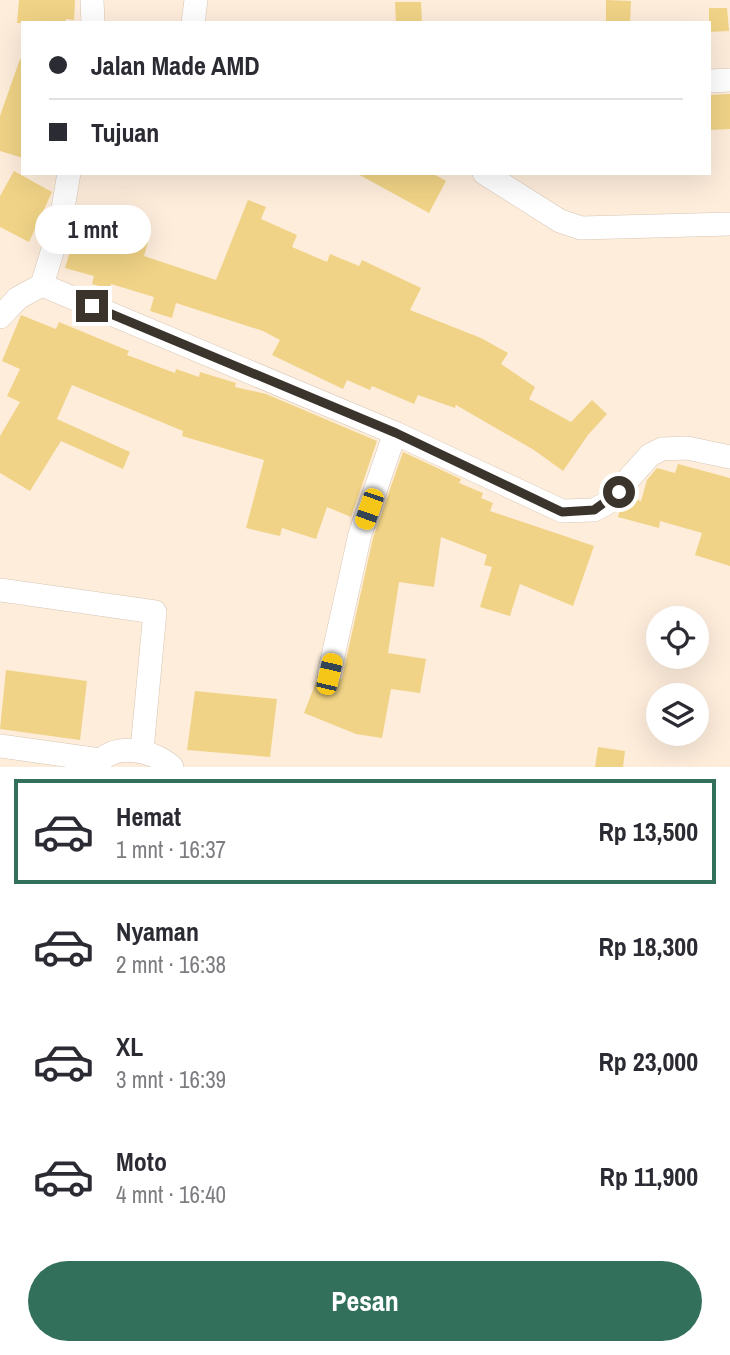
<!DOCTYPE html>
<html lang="id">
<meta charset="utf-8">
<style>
body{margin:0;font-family:"Archivo Narrow",sans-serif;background:#f7f7f7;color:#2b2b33;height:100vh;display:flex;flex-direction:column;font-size:26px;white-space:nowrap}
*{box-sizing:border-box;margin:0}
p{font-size:23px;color:#7c7c81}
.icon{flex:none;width:38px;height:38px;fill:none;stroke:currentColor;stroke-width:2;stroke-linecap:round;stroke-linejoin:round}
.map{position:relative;height:767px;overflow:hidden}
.details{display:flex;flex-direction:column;background:#fff;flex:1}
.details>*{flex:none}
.top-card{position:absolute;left:21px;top:21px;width:690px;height:154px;border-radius:0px;box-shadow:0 7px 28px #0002;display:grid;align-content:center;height:154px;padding:0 28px;background:#fff}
.buttons{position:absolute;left:646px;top:606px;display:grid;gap:14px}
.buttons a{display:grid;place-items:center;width:63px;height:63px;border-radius:50%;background:#fff;box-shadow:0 7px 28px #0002;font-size:35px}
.end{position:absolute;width:32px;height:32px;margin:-16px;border:9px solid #3a342d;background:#fff;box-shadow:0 0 0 4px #fff}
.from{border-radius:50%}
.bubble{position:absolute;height:49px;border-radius:24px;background:#fff;box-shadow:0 7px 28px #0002;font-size:23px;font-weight:700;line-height:49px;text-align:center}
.car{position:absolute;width:21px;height:42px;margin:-21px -10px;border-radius:9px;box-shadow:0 0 5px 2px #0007;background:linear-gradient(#f5c518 24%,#345 0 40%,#f5c518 0 76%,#345 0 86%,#f5c518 0)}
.top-card b{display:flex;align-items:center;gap:24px;height:66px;font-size:26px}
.top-card b+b{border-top:2px solid #e1e1e2}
.top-card i{width:18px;height:18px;background:#2b2b33}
ul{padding:12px 0 0;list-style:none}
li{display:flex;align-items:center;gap:21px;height:105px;margin:0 14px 10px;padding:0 14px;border:4px solid transparent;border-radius:0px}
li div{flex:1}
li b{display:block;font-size:26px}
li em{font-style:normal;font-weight:700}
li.selected{border-color:#32705c}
li>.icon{width:63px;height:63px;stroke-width:1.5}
.button{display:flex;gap:14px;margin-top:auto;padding:14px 28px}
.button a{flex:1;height:80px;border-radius:42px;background:#32705c;color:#fff;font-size:28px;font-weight:700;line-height:80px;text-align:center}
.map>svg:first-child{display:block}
.building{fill:#f0d386}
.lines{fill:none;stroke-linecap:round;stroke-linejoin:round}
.street-casing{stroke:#d7c6b4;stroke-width:24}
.street{stroke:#fff;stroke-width:23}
.route{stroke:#3a342d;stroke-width:9}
</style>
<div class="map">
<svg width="730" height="767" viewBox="0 0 730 767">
<rect width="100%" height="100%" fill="#feeddb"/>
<g class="building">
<polygon points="19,0 75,0 74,20 66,19 65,23 17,23"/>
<polygon points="606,0 631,1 630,23 606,23"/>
<polygon points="395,2 421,2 422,23 396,23"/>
<polygon points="709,8 727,8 729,31 709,32"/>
<polygon points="20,59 23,59 23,158 0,151 0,116"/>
<polygon points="730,94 730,129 710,130 709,95"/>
<polygon points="14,171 52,192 29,242 0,227 0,196"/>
<polygon points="356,173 432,173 446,181 429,213"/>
<polygon points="248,200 266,207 261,219 297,235 292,247 327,262 330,254 359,266 362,260 421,288 410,310 481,338 508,353 501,364 535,387 529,399 571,422 592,400 607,414 588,435 563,471 534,450 456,405 455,408 418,395 414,404 372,386 370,390 347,380 343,389 272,355 280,340 263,331 176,303 172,318 150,311 154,297 111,284 110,289 92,284 94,276 65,268 83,209 110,217 107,226 148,242 144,256 216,280"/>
<polygon points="21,315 56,329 59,322 129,351 127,355 175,373 176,369 199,377 200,372 236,383 235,387 266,394 377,441 351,517 327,507 316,539 282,528 280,536 246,528 264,460 182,436 183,431 72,385 57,419 130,452 123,469 61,441 30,491 0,473 0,436 20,402 7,396 20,369 2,361"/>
<polygon points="403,452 461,479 459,483 483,493 481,498 493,503 490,511 594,546 573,606 520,584 510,616 480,607 492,567 484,565 487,555 441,537 434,587 399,582 388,653 426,659 420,693 391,689 382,738 356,734 304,713 316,682 333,687 342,678 373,538"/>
<polygon points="678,464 730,478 730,566 695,555 702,533 660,521 659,528 618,517 620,510 630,498 641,501 647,480 657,468 675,473"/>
<polygon points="6,670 87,681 80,740 0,729"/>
<polygon points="195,691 277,699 270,757 187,750"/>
<polygon points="598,747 625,751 623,767 595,767"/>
</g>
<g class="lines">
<defs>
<g id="street">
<polyline points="92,0 93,23"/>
<polyline points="193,23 196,0"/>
<polyline points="709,81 730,80"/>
<polyline points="484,173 560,221 581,228 730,224"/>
<polyline points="42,285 395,433 562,511 594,510 607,503 650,455 662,449 687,448 730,457"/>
<polyline points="42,285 60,226 69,173"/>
<polyline points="0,317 18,298 42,285"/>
<polyline points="0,590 155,612 142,750"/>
<polyline points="329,674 360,534 395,433"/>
<polyline points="0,746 100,760"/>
<path d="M96,767C111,740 154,750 172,767"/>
</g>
</defs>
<use href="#street" class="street-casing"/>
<use href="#street" class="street"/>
</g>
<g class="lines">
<polyline class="route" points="92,306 396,433 562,512 594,510 619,492"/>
</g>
</svg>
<div class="buttons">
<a><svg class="icon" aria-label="locate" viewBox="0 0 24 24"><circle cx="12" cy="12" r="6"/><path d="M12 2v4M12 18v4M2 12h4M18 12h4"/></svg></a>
<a><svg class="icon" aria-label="layers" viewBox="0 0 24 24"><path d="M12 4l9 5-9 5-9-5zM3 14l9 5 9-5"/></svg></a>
</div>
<i class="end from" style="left:619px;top:492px"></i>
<i class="end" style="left:92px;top:306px"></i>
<div class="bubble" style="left:35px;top:205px;width:116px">1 mnt</div>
<i class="car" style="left:369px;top:509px;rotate:199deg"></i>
<i class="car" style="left:329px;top:674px;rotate:13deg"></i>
<div class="top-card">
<b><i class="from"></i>Jalan Made AMD</b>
<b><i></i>Tujuan</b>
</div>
</div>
<section class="details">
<ul>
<li class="selected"><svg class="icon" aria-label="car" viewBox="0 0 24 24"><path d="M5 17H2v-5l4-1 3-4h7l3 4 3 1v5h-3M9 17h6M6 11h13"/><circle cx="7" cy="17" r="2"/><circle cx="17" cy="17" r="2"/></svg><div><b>Hemat</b><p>1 mnt · 16:37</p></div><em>Rp 13,500</em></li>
<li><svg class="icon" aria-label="car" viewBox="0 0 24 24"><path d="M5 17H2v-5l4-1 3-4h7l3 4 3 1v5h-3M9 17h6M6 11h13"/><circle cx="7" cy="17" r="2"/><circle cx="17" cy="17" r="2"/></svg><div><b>Nyaman</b><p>2 mnt · 16:38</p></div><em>Rp 18,300</em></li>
<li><svg class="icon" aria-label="car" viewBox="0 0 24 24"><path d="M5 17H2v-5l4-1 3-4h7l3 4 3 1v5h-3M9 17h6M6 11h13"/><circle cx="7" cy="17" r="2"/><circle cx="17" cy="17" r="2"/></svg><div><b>XL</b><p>3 mnt · 16:39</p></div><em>Rp 23,000</em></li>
<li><svg class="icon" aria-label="car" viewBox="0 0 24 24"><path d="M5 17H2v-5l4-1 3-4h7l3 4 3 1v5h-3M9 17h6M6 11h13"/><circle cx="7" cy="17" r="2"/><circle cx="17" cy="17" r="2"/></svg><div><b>Moto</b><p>4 mnt · 16:40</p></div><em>Rp 11,900</em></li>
</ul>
<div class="button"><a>Pesan</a></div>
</section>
